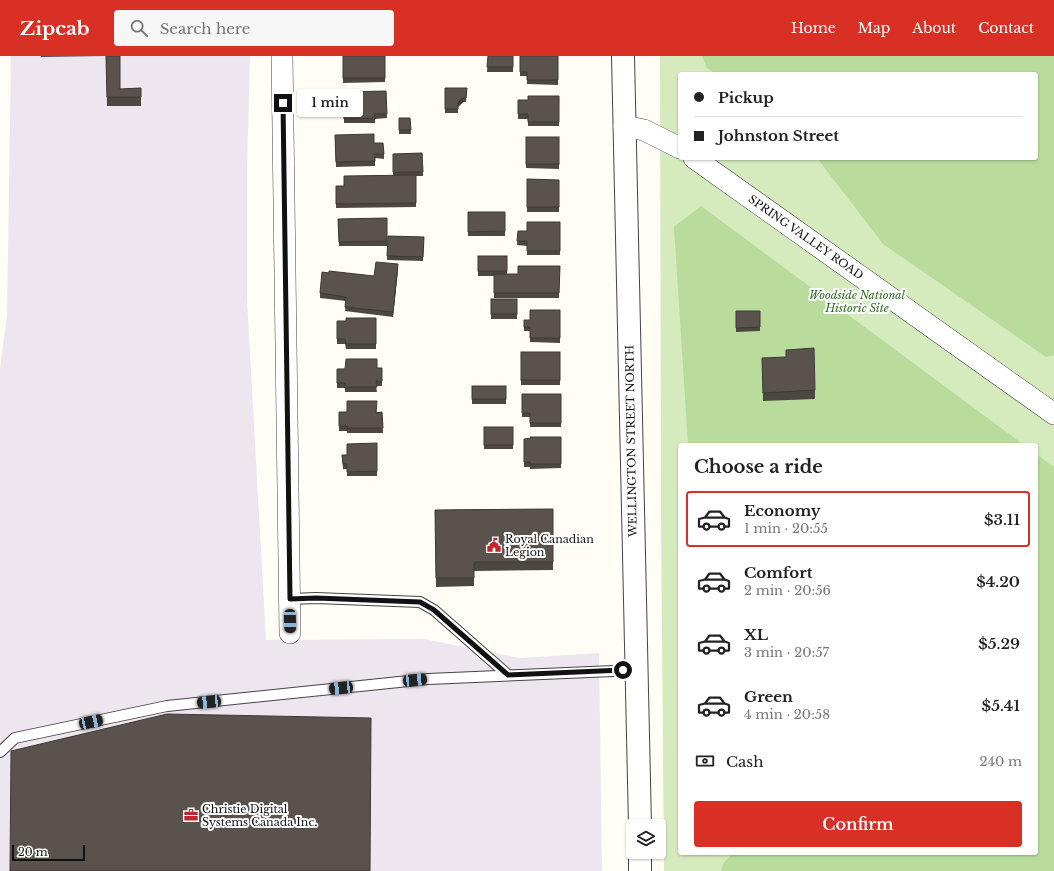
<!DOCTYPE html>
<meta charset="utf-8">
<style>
body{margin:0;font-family:"Libre Baskerville",serif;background:#f6f6f6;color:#222;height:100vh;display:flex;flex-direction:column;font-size:15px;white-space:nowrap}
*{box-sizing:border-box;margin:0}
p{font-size:13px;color:#767676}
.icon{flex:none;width:22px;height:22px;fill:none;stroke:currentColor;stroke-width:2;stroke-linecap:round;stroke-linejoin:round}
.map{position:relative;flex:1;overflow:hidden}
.sheet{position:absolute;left:678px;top:387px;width:360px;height:412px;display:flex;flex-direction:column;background:#fff;border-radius:4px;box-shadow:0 1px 3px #0004}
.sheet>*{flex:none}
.top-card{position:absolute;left:678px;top:16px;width:360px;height:88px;border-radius:4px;box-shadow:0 1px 3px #0004;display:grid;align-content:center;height:88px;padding:0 16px;background:#fff}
.fabs{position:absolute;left:626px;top:763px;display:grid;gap:8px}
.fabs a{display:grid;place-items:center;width:40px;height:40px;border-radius:4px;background:#fff;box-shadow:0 1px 3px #0004;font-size:20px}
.scale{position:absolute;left:12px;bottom:10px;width:73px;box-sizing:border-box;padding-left:4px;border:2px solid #111;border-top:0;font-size:11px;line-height:14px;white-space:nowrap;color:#111;-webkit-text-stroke:3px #fff;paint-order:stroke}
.end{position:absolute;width:18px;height:18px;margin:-9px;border:5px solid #111;background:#fff;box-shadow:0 0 0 2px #fff}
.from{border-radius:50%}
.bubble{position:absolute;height:28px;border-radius:4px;background:#fff;box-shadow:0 1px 3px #0004;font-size:13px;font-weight:600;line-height:28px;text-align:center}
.car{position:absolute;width:12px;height:24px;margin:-12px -6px;border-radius:5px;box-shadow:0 0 3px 1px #0007;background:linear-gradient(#222 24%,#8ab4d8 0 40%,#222 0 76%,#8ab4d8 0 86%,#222 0)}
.top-card b{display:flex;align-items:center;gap:14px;height:38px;font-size:15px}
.top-card b+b{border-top:1px solid #e0e0e0}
.top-card i{width:10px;height:10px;background:#222}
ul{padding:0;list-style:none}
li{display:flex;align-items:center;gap:12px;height:56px;margin:0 8px 6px;padding:0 8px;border:2px solid transparent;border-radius:4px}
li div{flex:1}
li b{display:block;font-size:15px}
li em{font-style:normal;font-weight:600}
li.on{border-color:#d93025}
li>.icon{width:36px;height:36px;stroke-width:1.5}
h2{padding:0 16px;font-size:18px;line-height:48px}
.pay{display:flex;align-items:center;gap:10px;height:44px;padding:0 16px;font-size:15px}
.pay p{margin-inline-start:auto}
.cta{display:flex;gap:8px;margin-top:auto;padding:8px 16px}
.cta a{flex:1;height:46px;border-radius:4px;background:#d93025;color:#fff;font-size:16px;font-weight:600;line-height:46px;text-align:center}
header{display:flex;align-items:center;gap:24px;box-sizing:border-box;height:56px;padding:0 20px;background:#d93025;color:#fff}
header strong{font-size:19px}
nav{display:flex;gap:22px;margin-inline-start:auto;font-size:14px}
.search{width:280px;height:36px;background:#f6f6f6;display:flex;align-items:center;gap:10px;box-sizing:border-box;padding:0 14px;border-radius:4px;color:#767676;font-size:15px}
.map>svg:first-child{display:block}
.industrial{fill:#eee6ef}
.green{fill:#d5ebbd;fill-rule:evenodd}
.forest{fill:#b9dc9c}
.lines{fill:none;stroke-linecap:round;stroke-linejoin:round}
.service-casing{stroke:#444;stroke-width:12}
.minor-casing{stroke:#444;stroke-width:22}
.tertiary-casing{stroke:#444;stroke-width:24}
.service{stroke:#fff;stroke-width:10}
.minor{stroke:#fff;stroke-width:21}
.tertiary{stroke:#fff;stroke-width:22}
.wall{fill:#4d4742}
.shaded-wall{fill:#3f3936}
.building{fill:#5a524d;stroke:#3f3936}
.route{stroke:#111;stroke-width:5}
.labels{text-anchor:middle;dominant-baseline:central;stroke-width:4;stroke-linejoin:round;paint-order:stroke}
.street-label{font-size:11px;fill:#111;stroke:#fff}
.park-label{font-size:11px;font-style:italic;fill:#2f6b1f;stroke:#fff}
.poi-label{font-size:11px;fill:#111;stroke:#fff;text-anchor:start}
</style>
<header>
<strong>Zipcab</strong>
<div class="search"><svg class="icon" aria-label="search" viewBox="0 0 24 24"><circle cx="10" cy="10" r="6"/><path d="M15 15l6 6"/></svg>Search here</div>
<nav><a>Home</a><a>Map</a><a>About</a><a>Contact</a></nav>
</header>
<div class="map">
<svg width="1054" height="815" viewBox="0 0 1054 815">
<rect width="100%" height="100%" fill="#fffdf5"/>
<polygon class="industrial" points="11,0 250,0 247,115 247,243 266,584 424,583 520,602 599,597 602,815 0,815 0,312 7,260"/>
<path class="green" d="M660,0H1054V815H664L661,465ZM680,18H1036V102H680ZM680,389H1036V797H680Z"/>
<g class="forest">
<polygon points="702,0 1054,0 1054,299 1046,301 883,188 817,102 1036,102 1036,18 716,18 707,12"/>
<polygon points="701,150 1024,389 688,389 674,171"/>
<polygon points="1036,398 1054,411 1054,815 721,815 723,808 732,797 1036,797"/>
</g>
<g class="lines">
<defs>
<g id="service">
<polyline points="290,543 316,542 420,546 434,554 508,619"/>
<polyline points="0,696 15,682 167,650 428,623 637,614"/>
</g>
<g id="minor">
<polyline points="282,0 290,577"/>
<polyline points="624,70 644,74 680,92"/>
<polyline points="694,102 1054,358"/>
</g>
<g id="tertiary">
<polyline points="623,0 640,770"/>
<polyline points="640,796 640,815"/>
</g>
</defs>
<use href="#service" class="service-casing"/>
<use href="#minor" class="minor-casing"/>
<use href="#tertiary" class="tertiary-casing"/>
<use href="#service" class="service"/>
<use href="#minor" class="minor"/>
<use href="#tertiary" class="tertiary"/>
</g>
<g class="wall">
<polygon points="41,0 120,0 120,33 141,32 141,50 107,50 106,0 41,1"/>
<polygon points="343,0 385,0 385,26 343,27"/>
<polygon points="488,0 513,0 513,16 487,16"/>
<polygon points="520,0 558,0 558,29 527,28 527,20 520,20"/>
<polygon points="445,32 467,32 466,46 463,46 458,51 458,57 445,57"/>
<polygon points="386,35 387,62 375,63 375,67 344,67 344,36"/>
<polygon points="559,40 559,70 528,70 528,63 518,63 518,44 528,44"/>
<polygon points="399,62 410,62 411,78 399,78"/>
<polygon points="335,79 374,87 384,98 384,103 375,102 375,110 336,111"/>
<polygon points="526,81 559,81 559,113 526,112"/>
<polygon points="422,97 423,120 416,120 416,151 336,152 336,130 344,130 393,120 393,98"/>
<polygon points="527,123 559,124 559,156 527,156"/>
<rect x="468" y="156" width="37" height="24"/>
<polygon points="387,162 387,190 339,190 338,163"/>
<polygon points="560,166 560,199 527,199 527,190 517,189 518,175 527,175"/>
<polygon points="388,180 424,181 423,205 387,204"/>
<polygon points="478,200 507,200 507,218 518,218 560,210 559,242 494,242 494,220 478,220"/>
<polygon points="398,213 393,261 345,255 346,245 320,242 320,237 329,217 374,220"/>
<rect x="491" y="243" width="26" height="20"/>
<polygon points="560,254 560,287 530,286 530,275 524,275 524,264 530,264"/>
<polygon points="736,255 760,255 760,275 736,276"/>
<polygon points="376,262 376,293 346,293 345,288 337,288 337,265 346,265"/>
<rect x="521" y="296" width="39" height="33"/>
<polygon points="762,302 815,334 815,343 763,345"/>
<polygon points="382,312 382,330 376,330 377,336 345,336 345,332 337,332 337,313"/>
<rect x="472" y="330" width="34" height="18"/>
<polygon points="522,338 561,338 561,371 530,371 530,361 522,361"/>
<polygon points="339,356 382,356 383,377 347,377 347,375 339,375"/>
<rect x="484" y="371" width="29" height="22"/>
<polygon points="561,381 561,412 530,413 530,411 524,411 524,383"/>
<polygon points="377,387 377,420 347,420 347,413 343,413 342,399 347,399"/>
<polygon points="553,453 553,514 474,515 474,530 436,531 435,454"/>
</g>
<g class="shaded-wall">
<polygon points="463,42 463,46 458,51 458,46"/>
<polygon points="398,208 398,213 393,261 393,256"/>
</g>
<g class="building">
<polygon points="106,0 120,0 120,33 141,32 141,41 107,41"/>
<rect x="343" y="0" width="42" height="22"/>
<polygon points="488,0 513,0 513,11 487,11"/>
<polygon points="520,0 558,0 558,24 527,24 527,16 520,16"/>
<polygon points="445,32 467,32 466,42 463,42 458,46 458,53 445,53"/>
<polygon points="386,35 387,58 374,58 375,62 344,63 344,36"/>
<polygon points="528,40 559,40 559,66 528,66 528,58 518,58 518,44 528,44"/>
<polygon points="399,62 410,62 411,74 399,74"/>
<polygon points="374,78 374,87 383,87 384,98 375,98 375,105 336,106 335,79"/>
<rect x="526" y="81" width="33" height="27"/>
<polygon points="422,97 423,116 393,116 393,98"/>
<polygon points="416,119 416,147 336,148 336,130 344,130 344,120"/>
<polygon points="527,123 559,124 559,151 527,151"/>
<polygon points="468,156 505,156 505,175 468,176"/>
<polygon points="387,162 387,185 339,186 338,163"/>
<polygon points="527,166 560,166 560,195 527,195 527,185 517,185 518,175 527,175"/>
<polygon points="388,180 424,181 423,201 387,200"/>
<rect x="478" y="200" width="29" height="15"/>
<polygon points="376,206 398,208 393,256 345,251 346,241 320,237 322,216 329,217 329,215 374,220"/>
<polygon points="518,210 560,210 559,237 494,237 494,218 518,218"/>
<rect x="491" y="243" width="26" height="15"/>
<polygon points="530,254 560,254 560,282 530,282 530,271 524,271 524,264 530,264"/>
<polygon points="736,255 760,255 760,271 736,272"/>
<polygon points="346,262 376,262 376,288 346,288 345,283 337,283 337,265 346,265"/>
<polygon points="814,292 815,334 763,337 762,302 786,301 786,294"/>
<rect x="521" y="296" width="39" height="28"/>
<polygon points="346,303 377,303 377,312 382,312 382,325 376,325 377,331 345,331 345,327 337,327 337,313 345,313"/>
<rect x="472" y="330" width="34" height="13"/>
<polygon points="522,338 561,338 561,367 530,367 530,357 522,357"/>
<polygon points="347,345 377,345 376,357 382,356 383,372 347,372 347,370 339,370 339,356 347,356"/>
<rect x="484" y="371" width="29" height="18"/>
<polygon points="530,381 561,381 561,408 530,408 530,406 524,406 524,383 531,382"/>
<polygon points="377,387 377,415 347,416 347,408 343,408 342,399 347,399 347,388"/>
<polygon points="553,453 553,506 474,506 474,522 436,522 435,454"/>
<polygon points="167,658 371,662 370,815 10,815 11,695"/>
</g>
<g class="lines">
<polyline class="route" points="283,47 290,543 316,542 420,546 434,554 508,619 623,614"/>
</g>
<defs>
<symbol id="civic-bare" viewBox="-9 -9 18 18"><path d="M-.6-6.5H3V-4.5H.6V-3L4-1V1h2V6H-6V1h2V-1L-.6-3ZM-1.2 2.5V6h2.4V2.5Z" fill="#c4262e" stroke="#fff" stroke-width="2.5" paint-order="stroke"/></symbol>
<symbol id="office-bare" viewBox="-9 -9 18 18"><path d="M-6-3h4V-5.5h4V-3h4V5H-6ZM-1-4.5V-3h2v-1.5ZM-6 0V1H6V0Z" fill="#c4262e" stroke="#fff" stroke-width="2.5" paint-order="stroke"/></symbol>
</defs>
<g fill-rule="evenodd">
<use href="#civic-bare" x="484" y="479" width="20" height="20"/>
<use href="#office-bare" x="181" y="749" width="20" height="20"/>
</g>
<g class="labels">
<g class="street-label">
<text transform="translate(806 181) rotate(35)">SPRING VALLEY ROAD</text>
<text transform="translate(631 385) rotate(-91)">WELLINGTON STREET NORTH</text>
</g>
<g class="park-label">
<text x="857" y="239">Woodside National<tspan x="857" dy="13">Historic Site</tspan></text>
</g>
<g class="poi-label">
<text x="505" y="483">Royal Canadian<tspan x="505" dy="13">Legion</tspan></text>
<text x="202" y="753">Christie Digital<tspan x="202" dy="13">Systems Canada Inc.</tspan></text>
</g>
</g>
</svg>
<div class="fabs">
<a><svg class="icon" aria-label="layers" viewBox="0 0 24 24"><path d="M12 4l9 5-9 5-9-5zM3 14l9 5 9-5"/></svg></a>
</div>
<div class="scale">20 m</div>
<i class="end from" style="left:623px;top:614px"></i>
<i class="end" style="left:283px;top:47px"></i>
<div class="bubble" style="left:297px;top:33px;width:66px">1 min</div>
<i class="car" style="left:290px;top:565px;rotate:179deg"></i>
<i class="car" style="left:415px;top:624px;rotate:85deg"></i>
<i class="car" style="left:341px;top:632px;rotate:264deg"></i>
<i class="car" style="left:209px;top:646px;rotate:264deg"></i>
<i class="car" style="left:91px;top:666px;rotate:78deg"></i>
<div class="top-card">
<b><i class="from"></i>Pickup</b>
<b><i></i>Johnston Street</b>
</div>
<section class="sheet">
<h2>Choose a ride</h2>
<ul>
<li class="on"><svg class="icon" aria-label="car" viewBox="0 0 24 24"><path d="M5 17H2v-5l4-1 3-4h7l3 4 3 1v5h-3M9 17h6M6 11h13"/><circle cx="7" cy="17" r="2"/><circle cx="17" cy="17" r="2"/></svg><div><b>Economy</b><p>1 min · 20:55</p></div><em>$3.11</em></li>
<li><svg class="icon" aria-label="car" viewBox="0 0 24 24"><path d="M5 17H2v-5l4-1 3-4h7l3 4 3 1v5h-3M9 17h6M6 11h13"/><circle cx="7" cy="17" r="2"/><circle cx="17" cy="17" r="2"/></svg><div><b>Comfort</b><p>2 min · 20:56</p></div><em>$4.20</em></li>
<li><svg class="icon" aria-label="car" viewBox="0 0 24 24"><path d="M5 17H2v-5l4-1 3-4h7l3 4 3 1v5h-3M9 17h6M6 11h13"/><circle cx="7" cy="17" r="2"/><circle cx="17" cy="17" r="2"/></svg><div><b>XL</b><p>3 min · 20:57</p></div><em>$5.29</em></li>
<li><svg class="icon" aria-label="car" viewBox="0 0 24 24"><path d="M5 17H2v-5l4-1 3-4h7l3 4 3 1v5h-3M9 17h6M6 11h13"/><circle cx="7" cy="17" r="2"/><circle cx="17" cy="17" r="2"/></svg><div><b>Green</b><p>4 min · 20:58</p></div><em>$5.41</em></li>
</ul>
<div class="pay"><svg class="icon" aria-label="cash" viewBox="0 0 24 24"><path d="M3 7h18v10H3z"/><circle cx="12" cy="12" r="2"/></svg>Cash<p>240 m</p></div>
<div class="cta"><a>Confirm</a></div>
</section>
</div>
